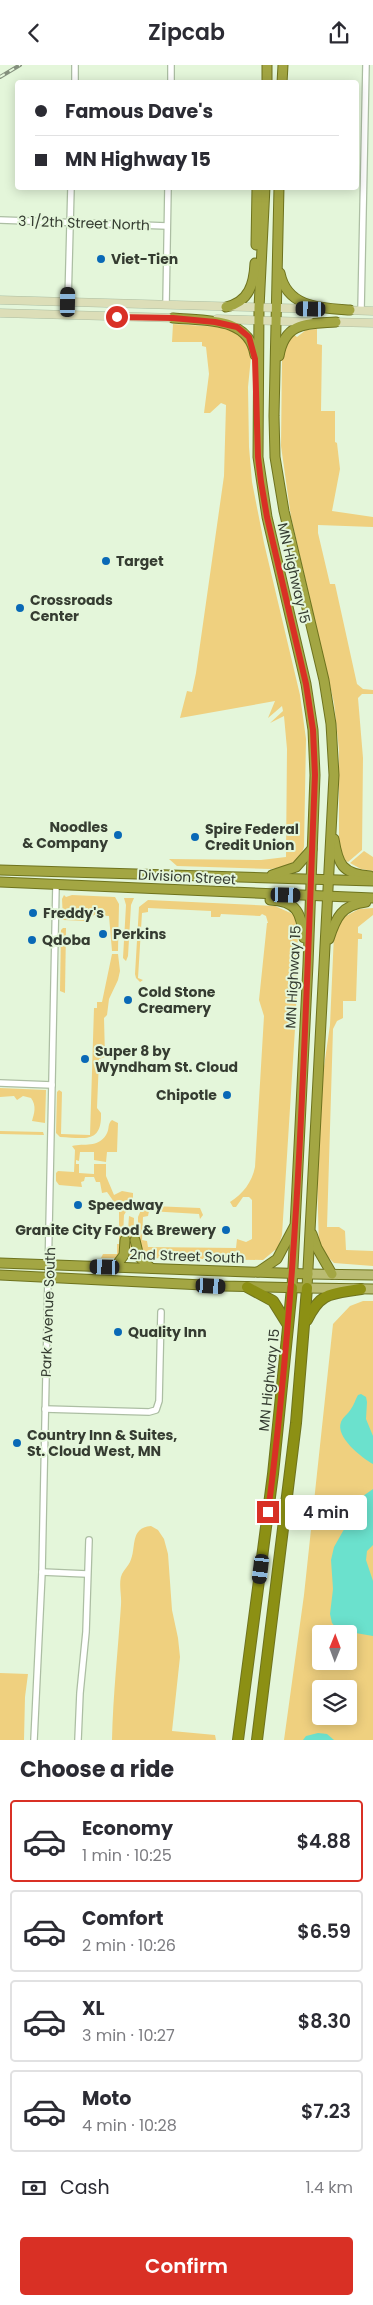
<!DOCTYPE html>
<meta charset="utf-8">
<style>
body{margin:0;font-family:Poppins,sans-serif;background:#f7f7f7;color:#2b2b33;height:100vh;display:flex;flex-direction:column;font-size:19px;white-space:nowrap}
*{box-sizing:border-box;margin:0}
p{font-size:16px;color:#7c7c81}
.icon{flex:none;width:28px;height:28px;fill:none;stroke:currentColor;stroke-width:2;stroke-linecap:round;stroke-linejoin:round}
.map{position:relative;height:1675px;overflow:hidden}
.side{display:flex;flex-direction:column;background:#fff;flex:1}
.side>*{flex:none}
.top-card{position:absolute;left:15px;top:15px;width:344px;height:110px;border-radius:5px;box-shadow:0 2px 12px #0003;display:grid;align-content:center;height:110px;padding:0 20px;background:#fff}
.needle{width:32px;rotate:1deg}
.fabs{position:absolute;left:312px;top:1560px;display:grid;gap:10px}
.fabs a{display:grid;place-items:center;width:45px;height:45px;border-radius:5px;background:#fff;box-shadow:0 2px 12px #0003;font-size:25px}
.end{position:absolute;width:22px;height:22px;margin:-11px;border:6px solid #d93025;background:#fff;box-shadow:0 0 0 2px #fff}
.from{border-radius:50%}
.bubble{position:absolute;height:35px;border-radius:5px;background:#fff;box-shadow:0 2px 12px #0003;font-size:16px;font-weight:600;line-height:35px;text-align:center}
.car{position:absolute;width:15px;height:30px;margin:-15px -8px;border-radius:6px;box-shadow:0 0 4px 1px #0007;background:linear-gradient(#222 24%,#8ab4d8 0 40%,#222 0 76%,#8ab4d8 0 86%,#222 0)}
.top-card b{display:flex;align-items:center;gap:18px;height:48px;font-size:19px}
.top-card b+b{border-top:1px solid #e1e1e2}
.top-card i{width:12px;height:12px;background:#2b2b33}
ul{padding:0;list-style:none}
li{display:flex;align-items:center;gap:15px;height:82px;margin:0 10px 8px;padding:0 10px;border:2px solid #e1e1e2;border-radius:5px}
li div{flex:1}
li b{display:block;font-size:19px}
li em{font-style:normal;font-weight:600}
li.current{border-color:#d93025}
li>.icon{width:45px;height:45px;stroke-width:1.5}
h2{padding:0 20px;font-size:22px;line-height:60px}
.pay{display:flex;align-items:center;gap:12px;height:55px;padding:0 20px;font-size:19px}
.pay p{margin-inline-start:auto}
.cta{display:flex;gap:10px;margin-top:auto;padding:10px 20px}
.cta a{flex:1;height:58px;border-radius:5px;background:#d93025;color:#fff;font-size:20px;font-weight:600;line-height:58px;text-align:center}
header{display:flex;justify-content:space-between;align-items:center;height:65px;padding:0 20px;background:#fff;font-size:22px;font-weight:600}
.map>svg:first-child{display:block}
.green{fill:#efd07f;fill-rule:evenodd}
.water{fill:#6be1cd}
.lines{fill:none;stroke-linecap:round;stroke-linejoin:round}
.minor-casing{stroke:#acbea3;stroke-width:8}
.secondary-casing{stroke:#acbea3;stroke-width:9}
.primary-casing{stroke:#6e731e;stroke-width:11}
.trunk-casing{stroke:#6e731e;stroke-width:11}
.motorway-casing{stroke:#6e731e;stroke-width:12}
.minor{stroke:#fff;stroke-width:5.5}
.secondary{stroke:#dcdeb8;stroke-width:8}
.primary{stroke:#babc72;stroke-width:9}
.trunk{stroke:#a3a643;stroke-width:9}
.motorway{stroke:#8c9014;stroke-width:10}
.rail-casing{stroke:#84907d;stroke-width:4}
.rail{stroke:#e4f6da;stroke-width:2;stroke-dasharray:5.5;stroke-linecap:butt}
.route{stroke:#d93025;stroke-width:6}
.poi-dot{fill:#0969b6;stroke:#e4f6da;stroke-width:2}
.labels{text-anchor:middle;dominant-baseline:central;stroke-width:4;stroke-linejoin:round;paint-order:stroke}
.street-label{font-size:14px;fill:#353c31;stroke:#e4f6da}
.poi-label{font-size:14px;font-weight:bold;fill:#353c31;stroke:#e4f6da;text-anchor:start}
</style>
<header><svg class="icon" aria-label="back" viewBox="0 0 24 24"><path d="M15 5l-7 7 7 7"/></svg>Zipcab<svg class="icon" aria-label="share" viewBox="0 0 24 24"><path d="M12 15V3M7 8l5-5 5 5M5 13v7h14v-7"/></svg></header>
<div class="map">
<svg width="373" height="1675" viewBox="0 0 373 1675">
<rect width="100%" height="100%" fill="#e4f6da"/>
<g class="green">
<path d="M173,259L220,262L234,267L246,276L251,292L248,322L249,382L252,417L264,478L300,630L306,674L304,782C299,799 287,801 271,804L177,801L169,794L261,795L286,792L287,684L284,651L270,658L283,646L282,641L268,653L275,636L180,653L187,626L192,627L196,608L224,411L226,340L221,338L210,348H204L209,309L206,282L202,281V277H172Z"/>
<polygon points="317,264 317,279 322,280 321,346 335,346 335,377 337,378 340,404 332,446 373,452 373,462 318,460 318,468 330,519 335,519 357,619 363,624 373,625 373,629 362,629 358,633 363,693 362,785 348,797 343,794 339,782 339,685 334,638 291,452 281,381 282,295 285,281 293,269 297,272 306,265"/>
<polygon points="364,786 373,792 373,806 361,804 350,798"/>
<polygon points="64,830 66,832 72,830 115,832 119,839 118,886 112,886 109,851 94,850 87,856 63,855 62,834"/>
<polygon points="124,833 134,833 131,840 128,891 126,896 123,893 126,840"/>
<path d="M148,835L275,841L295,850L298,859L296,948L282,1170L277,1186L275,1185L263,1195L145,1193L138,1177V1152L141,1145L152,1141L200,1143L203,1150L200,1154L199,1149L149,1146L148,1151L143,1152L142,1175L147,1176L148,1182L236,1183L237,1174L246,1177L252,1174V1135L249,1132H243L236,1142H233L230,1137C243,1129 252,1117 255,1102L264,951L259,935L267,858H268L266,851L262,849L260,851L221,849L220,852H211V846L148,843V847L142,848L138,913L143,915L140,917L136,913L135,909L139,842Z"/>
<polygon points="373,843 373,850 358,862 358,868 362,869 362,874 358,874 356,936 343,936 343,953 337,956 333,964 327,1162 339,1162 345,1166 346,1185 373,1186 373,1201 334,1198 319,1183 317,1111 322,1015 330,960 334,869 344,849 346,851 359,844"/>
<polygon points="63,863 66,863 65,928 60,926 61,865"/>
<path d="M112,889H118L120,906L118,915L109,934L107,950L104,953L105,992L99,994L97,1043L101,1048C102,1079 84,1073 60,1072L56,1068L57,1027L59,1025L62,1027L61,1069L90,1070L94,943H97V937H102Z"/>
<path d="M0,1023L46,1025L45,1058L32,1056C34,1049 37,1041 31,1033L23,1031L17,1035L14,1031L0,1032Z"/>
<path d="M112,1055L118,1058L117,1087H107L106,1097L94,1095V1087H80L79,1096L76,1095V1099H79V1108L94,1109V1099H106V1111L114,1130L122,1126L133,1128V1135L124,1150L122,1190L120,1193H101L103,1189H117V1179H119V1144L107,1127L102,1128L100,1117H96L94,1112H85L84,1116L81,1117L82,1122L59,1120L56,1116V1108L58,1106L74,1107L75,1085L72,1081C84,1078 98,1083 106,1070C110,1064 107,1059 112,1055Z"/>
<polygon points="0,1066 43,1067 44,1070 0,1069"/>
<polygon points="129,1151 134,1153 133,1180 137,1194 126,1194"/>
<path d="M363,1236H373V1675H284L304,1530L333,1259L350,1241ZM321,1569H349V1596H321ZM321,1624H349V1651H321Z"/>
<path d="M151,1461L158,1465L164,1474L168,1489L172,1545L178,1573L180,1592L172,1666L215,1670L216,1675H112C113,1630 118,1585 121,1540C122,1531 118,1517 122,1509C124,1505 128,1501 130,1497C137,1483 129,1463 151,1461Z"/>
<polygon points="0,1608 28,1609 25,1632 24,1675 0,1675"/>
</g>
<g class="water">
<path d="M361,1329L366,1332L367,1337L366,1354L373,1371V1399C362,1393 335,1372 341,1357C343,1352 348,1349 351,1344C354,1340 355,1335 358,1330Z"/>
<polygon points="373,1424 373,1480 367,1486 366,1495 373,1516 373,1571 338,1565 332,1558 330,1549 333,1524 331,1495 334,1482 351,1452 356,1436"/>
<polygon points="318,1668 327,1669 334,1675 303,1675 306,1671"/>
</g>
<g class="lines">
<defs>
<g id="minor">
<polyline points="75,18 75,0"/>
<polyline points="171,18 171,0"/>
<polyline points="0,155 167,161"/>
<polyline points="68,237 71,122"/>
<polyline points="166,240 168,122"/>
<polyline points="361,245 366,0"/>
<polyline points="0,1018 52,1020"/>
<polyline points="45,1344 149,1347 156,1345 159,1336 161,1247"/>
<polyline points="42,1507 87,1509"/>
<polyline points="34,1675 42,1507 56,820"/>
<polyline points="78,1675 80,1628 86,1567 89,1475"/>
</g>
<g id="secondary">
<polyline points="0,235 318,244"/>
<polyline points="344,245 373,246"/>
<polyline points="0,248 178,253"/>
<polyline points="217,254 310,257"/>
<polyline points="332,257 373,258"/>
</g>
<g id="primary">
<polyline points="308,1209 373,1210"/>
<polyline points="307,1223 373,1224"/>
</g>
<g id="trunk">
<polyline points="267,18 267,0"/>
<polyline points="282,18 283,0"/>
<polyline points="265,122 259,243 258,392 267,452 306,619 313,665 315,710 308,899 292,1223"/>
<polyline points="256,180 257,122"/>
<path d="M280,208C287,243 321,243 350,245"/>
<path d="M226,242C249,237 254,219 255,198"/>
<path d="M173,253C203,256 249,251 255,290"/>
<path d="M279,291C285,256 308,259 336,257"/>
<path d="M334,774C338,799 342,809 370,811"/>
<polyline points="0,805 373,816"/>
<polyline points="272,810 296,802 312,784"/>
<polyline points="0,817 373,833"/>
<path d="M270,835C298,836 301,849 304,873"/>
<path d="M329,874C336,852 342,840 366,837"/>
<polyline points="312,1169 317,1183 332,1209"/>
<polyline points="135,1175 139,1192 151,1203"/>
<polyline points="0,1198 308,1209"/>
<polyline points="115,1202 124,1190 125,1175"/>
<polyline points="258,1207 277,1194 294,1162"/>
<polyline points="0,1210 223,1221 307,1223 334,710 331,659 324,615 284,446 275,392 274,351 279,122"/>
</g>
<g id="motorway">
<polyline points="247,1222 273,1236 288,1260"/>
<path d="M307,1255C321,1226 332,1229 361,1224"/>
<polyline points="238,1675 273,1409 292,1223"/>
<polyline points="257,1675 296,1358 307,1223"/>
</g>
</defs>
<use href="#minor" class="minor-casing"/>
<use href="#secondary" class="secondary-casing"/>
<use href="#primary" class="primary-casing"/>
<use href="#trunk" class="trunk-casing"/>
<use href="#motorway" class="motorway-casing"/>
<use href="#minor" class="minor"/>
<use href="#secondary" class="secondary"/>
<use href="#primary" class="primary"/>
<use href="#trunk" class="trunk"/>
<use href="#motorway" class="motorway"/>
<defs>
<polyline id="rail" points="0,12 20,0"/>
</defs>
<use href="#rail" class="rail-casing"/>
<use href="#rail" class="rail"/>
</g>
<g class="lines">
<path class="route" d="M117,252L173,253L215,257L237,262L249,272L255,294L258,392L261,417L267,452L306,619L313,665L315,710C305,956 300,1203 268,1447"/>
</g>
<g class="poi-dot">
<circle cx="101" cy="194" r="5"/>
<circle cx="106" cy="496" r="5"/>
<circle cx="20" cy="543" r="5"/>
<circle cx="118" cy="770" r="5"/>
<circle cx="195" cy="772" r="5"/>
<circle cx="33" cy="848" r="5"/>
<circle cx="103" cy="869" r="5"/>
<circle cx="32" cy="875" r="5"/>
<circle cx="128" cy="935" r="5"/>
<circle cx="85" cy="994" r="5"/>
<circle cx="227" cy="1030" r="5"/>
<circle cx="78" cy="1140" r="5"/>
<circle cx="226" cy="1165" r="5"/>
<circle cx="118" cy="1267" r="5"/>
<circle cx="17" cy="1378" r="5"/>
</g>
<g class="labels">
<g class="street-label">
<text transform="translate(84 158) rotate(2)">3 1/2th Street North</text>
<text transform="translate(294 508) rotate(77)">MN Highway 15</text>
<text transform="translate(187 812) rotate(3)">Division Street</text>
<text transform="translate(293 912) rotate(-87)">MN Highway 15</text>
<text transform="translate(187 1191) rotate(2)">2nd Street South</text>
<text transform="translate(48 1247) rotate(-88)">Park Avenue South</text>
<text transform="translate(269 1315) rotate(-84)">MN Highway 15</text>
</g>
<g class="poi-label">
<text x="111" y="194">Viet-Tien</text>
<text x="116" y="496">Target</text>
<text x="30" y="535">Crossroads<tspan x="30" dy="16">Center</tspan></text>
<text x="108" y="762" text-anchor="end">Noodles<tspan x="108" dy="16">&amp; Company</tspan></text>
<text x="205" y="764">Spire Federal<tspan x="205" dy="16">Credit Union</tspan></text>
<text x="43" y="848">Freddy's</text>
<text x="113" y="869">Perkins</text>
<text x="42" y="875">Qdoba</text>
<text x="138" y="927">Cold Stone<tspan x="138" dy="16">Creamery</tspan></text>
<text x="95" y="986">Super 8 by<tspan x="95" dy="16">Wyndham St. Cloud</tspan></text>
<text x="217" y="1030" text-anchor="end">Chipotle</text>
<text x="88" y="1140">Speedway</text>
<text x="216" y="1165" text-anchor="end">Granite City Food &amp; Brewery</text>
<text x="128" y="1267">Quality Inn</text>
<text x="27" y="1370">Country Inn &amp; Suites,<tspan x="27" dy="16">St. Cloud West, MN</tspan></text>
</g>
</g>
</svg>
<div class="fabs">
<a><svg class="needle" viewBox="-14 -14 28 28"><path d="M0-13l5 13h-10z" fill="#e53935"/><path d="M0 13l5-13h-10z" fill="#7c7c81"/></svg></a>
<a><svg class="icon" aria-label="layers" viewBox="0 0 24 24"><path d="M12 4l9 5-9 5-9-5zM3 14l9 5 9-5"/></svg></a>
</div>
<i class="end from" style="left:117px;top:252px"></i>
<i class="end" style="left:268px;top:1447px"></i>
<div class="bubble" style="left:285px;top:1430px;width:82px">4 min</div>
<i class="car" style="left:68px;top:237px;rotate:1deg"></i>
<i class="car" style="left:311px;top:244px;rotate:271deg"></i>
<i class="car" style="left:286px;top:830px;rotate:92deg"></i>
<i class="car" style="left:105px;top:1202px;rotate:272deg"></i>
<i class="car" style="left:211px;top:1221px;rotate:93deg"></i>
<i class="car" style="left:261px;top:1504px;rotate:187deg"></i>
<div class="top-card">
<b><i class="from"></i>Famous Dave's</b>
<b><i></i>MN Highway 15</b>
</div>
</div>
<section class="side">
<h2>Choose a ride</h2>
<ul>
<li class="current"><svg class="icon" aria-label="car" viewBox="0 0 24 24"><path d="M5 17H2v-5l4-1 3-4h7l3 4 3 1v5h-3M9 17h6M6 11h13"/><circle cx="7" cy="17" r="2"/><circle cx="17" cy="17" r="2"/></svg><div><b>Economy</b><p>1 min · 10:25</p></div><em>$4.88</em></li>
<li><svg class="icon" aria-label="car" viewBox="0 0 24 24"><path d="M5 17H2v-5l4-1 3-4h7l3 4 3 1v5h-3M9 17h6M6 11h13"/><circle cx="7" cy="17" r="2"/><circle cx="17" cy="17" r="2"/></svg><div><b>Comfort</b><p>2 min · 10:26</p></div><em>$6.59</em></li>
<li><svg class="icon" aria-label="car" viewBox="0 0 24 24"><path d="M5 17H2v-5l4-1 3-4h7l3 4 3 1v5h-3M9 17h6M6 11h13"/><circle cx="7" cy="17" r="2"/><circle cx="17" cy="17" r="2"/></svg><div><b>XL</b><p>3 min · 10:27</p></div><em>$8.30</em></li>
<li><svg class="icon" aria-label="car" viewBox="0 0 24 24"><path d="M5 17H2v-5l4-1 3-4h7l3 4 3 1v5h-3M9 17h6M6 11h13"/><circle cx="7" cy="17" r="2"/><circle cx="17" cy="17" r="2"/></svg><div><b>Moto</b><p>4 min · 10:28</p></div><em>$7.23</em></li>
</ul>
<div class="pay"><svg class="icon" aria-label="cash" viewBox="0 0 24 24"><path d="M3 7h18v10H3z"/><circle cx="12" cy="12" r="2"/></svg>Cash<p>1.4 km</p></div>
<div class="cta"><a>Confirm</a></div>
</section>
